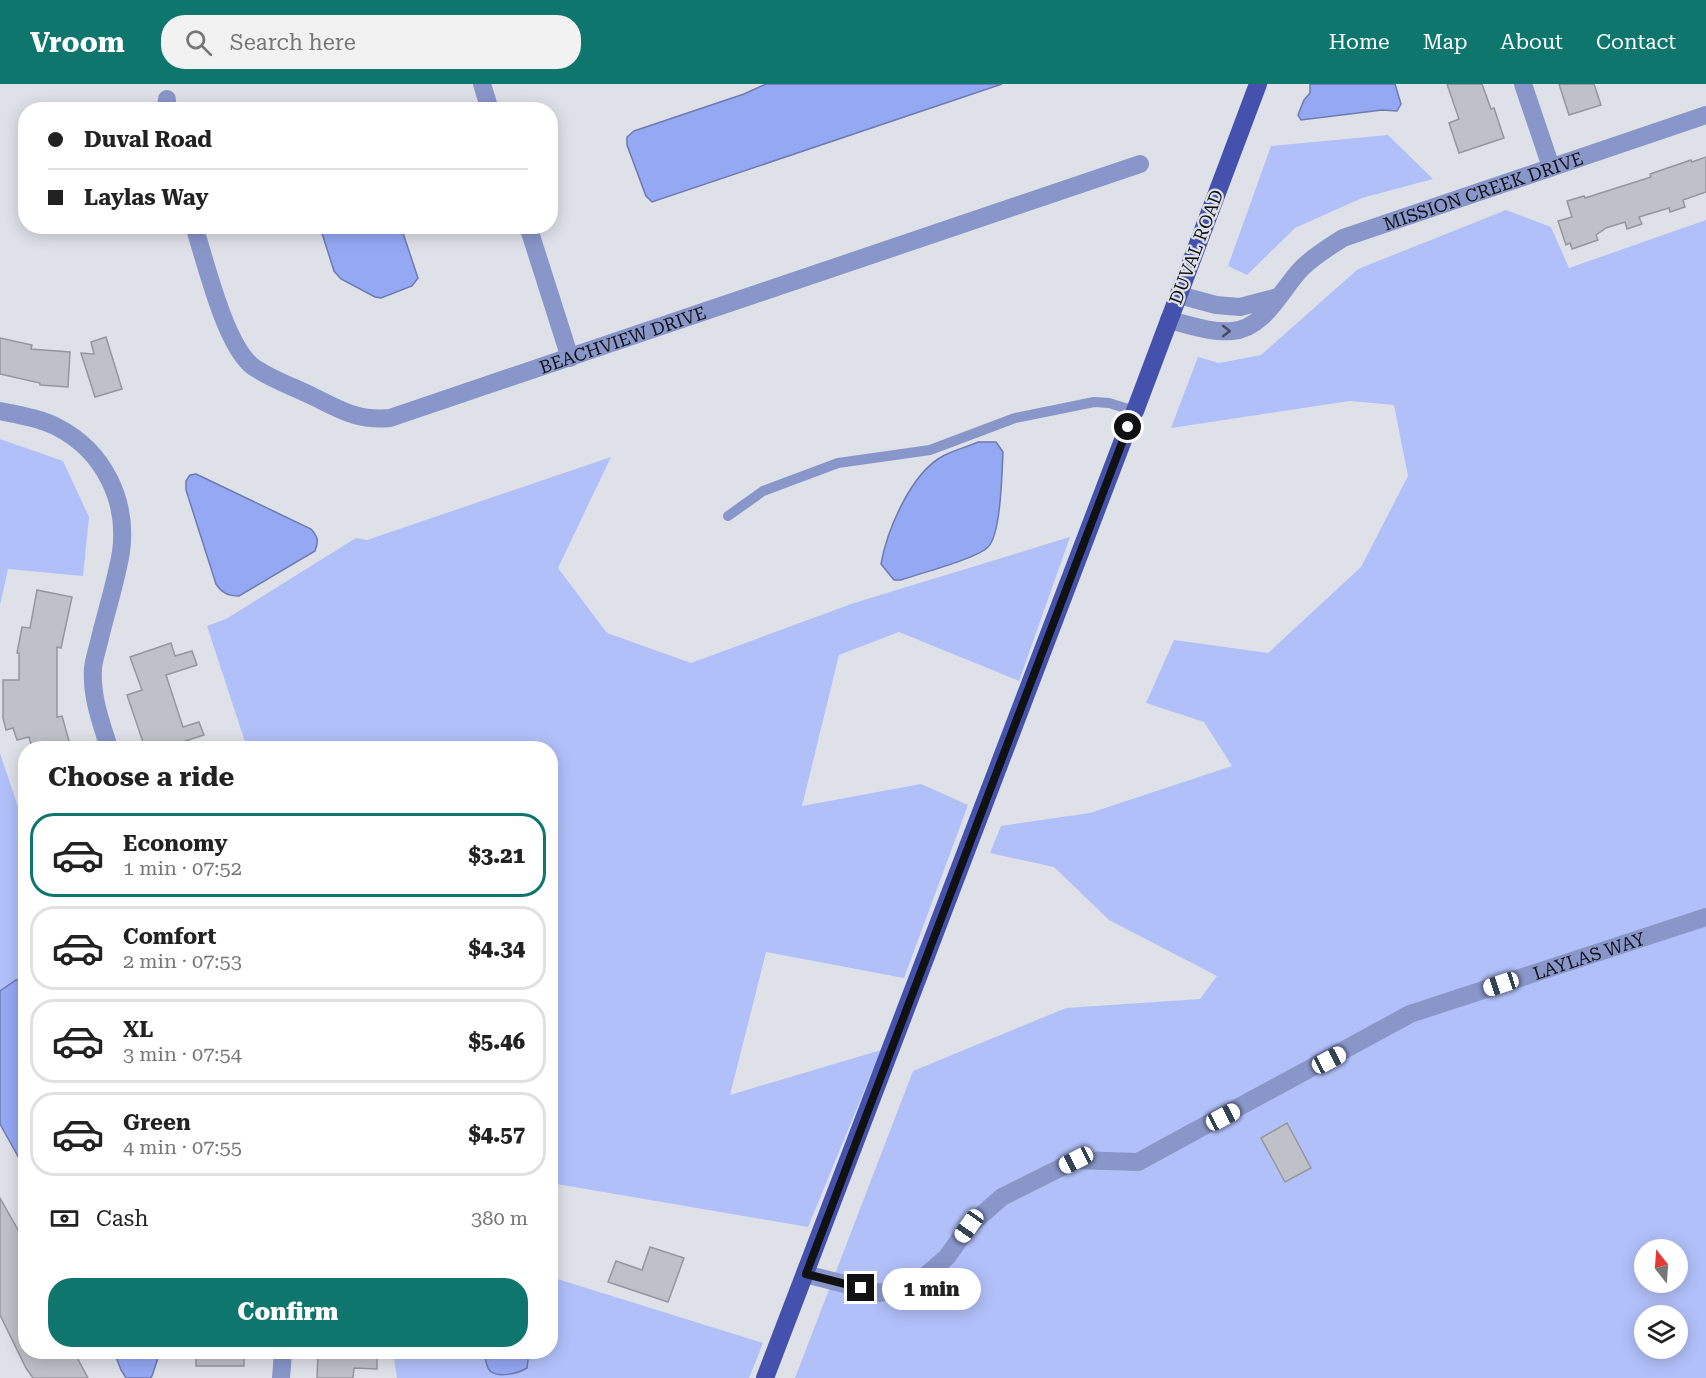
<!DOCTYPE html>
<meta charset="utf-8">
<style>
body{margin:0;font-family:"Roboto Serif",serif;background:#f2f2f2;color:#222;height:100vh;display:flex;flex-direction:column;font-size:22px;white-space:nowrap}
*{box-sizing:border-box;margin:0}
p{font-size:20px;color:#767676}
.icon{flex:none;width:33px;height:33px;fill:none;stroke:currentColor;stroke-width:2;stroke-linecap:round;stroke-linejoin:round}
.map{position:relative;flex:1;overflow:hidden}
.panel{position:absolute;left:18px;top:657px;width:540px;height:618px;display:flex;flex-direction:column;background:#fff;border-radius:24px;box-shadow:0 3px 15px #0003}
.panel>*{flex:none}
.top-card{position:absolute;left:18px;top:18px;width:540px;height:132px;border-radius:24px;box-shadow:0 3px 15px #0003;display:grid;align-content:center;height:132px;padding:0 30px;background:#fff}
.needle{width:39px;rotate:343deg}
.tools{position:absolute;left:1634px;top:1155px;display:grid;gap:12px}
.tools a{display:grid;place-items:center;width:54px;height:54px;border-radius:50%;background:#fff;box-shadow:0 3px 15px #0003;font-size:30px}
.end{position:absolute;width:27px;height:27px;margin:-14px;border:8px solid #101113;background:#fff;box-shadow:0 0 0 3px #fff}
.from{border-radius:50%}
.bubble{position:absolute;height:42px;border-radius:21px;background:#fff;box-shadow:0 3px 15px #0003;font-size:20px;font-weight:800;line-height:42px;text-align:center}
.car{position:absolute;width:18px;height:36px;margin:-18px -9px;border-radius:8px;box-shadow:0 0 4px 2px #0007;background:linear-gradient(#fff 24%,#345 0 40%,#fff 0 76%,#345 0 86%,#fff 0)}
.top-card b{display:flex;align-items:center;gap:21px;height:57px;font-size:22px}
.top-card b+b{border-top:2px solid #e0e0e0}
.top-card i{width:15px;height:15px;background:#222}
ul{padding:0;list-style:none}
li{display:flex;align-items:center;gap:18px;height:84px;margin:0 12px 9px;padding:0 18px;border:3px solid #e0e0e0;border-radius:24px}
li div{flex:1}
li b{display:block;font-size:22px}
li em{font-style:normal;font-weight:800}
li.on{border-color:#0f766e}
li>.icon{width:54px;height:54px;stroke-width:1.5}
h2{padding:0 30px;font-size:27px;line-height:72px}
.pay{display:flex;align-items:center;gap:15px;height:66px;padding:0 30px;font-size:22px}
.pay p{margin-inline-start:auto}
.primary-button{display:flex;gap:12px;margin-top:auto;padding:12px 30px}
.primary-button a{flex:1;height:69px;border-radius:24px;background:#0f766e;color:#fff;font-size:24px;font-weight:800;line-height:69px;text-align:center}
header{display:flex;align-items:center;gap:36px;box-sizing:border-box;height:84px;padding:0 30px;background:#0f766e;color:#fff}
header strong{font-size:28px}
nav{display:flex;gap:33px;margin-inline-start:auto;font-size:21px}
.search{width:420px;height:54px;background:#f2f2f2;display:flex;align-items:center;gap:15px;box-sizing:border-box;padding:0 21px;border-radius:24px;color:#767676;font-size:22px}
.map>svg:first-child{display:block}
.green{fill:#b1c0f9;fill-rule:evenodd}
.water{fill:#95a8f4;stroke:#6d7bb0;stroke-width:1.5}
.building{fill:#bfc1c9;stroke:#95979e;stroke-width:1.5}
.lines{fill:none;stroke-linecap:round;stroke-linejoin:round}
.lane{stroke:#8996c9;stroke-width:10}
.street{stroke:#8996c9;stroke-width:18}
.primary{stroke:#4452ae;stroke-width:18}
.oneway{stroke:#464d65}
.route{stroke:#101113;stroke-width:8}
.labels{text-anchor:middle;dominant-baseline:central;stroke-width:4.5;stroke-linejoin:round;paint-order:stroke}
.street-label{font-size:18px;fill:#101113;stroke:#dfe1e9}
</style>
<header>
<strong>Vroom</strong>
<div class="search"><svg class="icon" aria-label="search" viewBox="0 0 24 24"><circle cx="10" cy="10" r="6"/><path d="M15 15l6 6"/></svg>Search here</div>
<nav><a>Home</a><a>Map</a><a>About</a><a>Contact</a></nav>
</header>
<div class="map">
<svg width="1706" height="1294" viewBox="0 0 1706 1294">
<rect width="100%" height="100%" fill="#dfe1e9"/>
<g class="green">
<polygon points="1388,51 1433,95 1362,114 1295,144 1247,191 1228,182 1271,62"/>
<path d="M1506,126L1551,143L1569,184L1706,136V1294H795L913,987L1066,924L1200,915L1217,892L1109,836L1054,783L990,769L1001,742L1090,729L1232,682L1204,638L1146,619L1174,556L1268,569L1361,483L1408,392L1394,321L1350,317L1171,344L1198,273L1219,279L1261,271L1358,185ZM1644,1166H1677V1198H1644ZM1644,1232H1677V1264H1644Z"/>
<polygon points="0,355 63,377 89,433 83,492 8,485 0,521"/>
<polygon points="611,373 558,484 607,549 691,579 854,519 1070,453 1019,597 899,548 839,571 802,722 921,700 968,721 904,894 766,868 730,1011 881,966 808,1143 551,1099 550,664 247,664 207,542 226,535 356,454 367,456"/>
<polygon points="0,669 26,747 25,895 16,896 0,907"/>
<polygon points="551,1193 763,1259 749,1294 397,1294 393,1268 550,1268"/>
</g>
<g class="water">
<polygon points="766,0 1002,0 652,118 646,112 627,61 627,53 634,47 744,10"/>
<polygon points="1310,0 1395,0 1401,20 1397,27 1382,26 1301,36 1298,31 1304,16 1310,9"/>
<polygon points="320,143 401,143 418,194 412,202 381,214 375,213 341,195 334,187"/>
<path d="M978,358H996L1003,368C1002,388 1001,451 988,463C976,475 921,489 901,496H894L881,480C887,446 911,389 943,372C954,366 967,363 978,358Z"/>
<path d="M196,390L311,445C318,453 319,457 315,467L239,512C228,512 222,509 216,500L186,406V397L190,391Z"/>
<polygon points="25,895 26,895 25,1085 0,1040 0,907 16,896"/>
<polygon points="114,1268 160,1268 152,1292 150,1294 126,1294 121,1286"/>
<path d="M484,1268H527L528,1276L527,1284C517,1290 499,1294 490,1287C486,1282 485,1274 484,1268Z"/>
</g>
<g class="building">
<polygon points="1447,0 1482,0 1491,25 1494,24 1504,54 1459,69 1449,39 1459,35"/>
<polygon points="1559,0 1594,0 1601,21 1569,31"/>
<polygon points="1706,73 1706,108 1683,116 1685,123 1670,128 1669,124 1639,133 1642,140 1627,145 1625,138 1606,144 1596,151 1598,156 1572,165 1570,159 1566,161 1558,137 1572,133 1567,117 1584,112 1585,114 1651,93 1650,90 1691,76 1692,78"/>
<polygon points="106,253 122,305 95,313 81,269 94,270 91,258"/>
<polygon points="0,254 32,261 31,265 70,268 68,303 40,301 40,299 0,290"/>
<polygon points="37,506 72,513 61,564 57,563 57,633 62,632 71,664 32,664 29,653 17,656 13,644 6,646 3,634 3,596 19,596 19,569 17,569 22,543 30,544"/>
<polygon points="171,559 175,572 192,567 197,581 166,591 183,643 199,638 204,651 164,664 145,664 127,611 142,606 130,573"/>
<polygon points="1287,1039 1311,1084 1285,1098 1261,1054"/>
<polygon points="0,1114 26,1160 26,1268 74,1268 88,1294 33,1294 26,1284 0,1231"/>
<polygon points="650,1163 684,1174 668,1218 608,1198 616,1177 642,1186"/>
<rect x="196" y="1268" width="48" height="14"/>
<polygon points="318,1268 360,1268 360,1269 377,1270 377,1285 354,1284 353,1294 317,1294"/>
</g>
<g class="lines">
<polyline class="lane" points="728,432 763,407 838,379 930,366 1015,334 1094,318 1109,319 1135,327"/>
<g class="street">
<polyline points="482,0 490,26"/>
<polyline points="1523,0 1551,83"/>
<polyline points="166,26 167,15"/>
<path id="s1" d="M194,142C206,179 224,257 251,281C264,292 296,304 312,312C341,326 357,337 390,334L1140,80"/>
<polyline points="528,142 570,274"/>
<polyline points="1179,211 1216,221 1240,223 1278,213"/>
<path id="s2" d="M1169,236C1190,241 1211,249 1232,247C1265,245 1282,204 1302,184C1314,172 1329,163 1343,154L1706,31"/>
<path d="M0,327C19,331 39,334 57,343C104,367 128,417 121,468C116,498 106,528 99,558C97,566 94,575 93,584C91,612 101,638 109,664"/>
<path id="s3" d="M805,1190L880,1209L917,1199L947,1173L969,1142L1002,1113L1076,1076L1138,1078L1410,930L1706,833"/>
<polyline points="281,1294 283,1268"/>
</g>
<g class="primary">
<polyline points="1135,327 1258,0"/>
<polyline points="765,1294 1128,343"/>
</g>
</g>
<defs><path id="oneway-chevron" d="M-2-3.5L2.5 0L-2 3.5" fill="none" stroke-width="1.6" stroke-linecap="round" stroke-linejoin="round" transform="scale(1.5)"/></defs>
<use class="oneway" href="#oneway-chevron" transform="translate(1226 247)"/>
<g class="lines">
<polyline class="route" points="861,1204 806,1190 1128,343"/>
</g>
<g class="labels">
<g class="street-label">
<text stroke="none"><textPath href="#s2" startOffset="360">MISSION CREEK DRIVE</textPath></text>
<text transform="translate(1196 163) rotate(-69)">DUVAL ROAD</text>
<text stroke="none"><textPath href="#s1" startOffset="548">BEACHVIEW DRIVE</textPath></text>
<text stroke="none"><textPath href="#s3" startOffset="880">LAYLAS WAY</textPath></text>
</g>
</g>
</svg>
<div class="tools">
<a><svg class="needle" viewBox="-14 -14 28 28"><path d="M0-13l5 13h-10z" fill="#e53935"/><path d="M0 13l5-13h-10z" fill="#767676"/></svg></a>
<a><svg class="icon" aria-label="layers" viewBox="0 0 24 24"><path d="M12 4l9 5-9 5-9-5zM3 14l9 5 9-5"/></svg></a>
</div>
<i class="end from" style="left:1128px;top:343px"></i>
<i class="end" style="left:861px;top:1204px"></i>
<div class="bubble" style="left:882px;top:1184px;width:99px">1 min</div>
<i class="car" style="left:1501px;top:900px;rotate:252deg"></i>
<i class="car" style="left:1329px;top:976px;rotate:62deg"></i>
<i class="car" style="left:1223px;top:1033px;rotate:62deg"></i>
<i class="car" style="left:1076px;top:1076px;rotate:243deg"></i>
<i class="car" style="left:969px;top:1142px;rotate:215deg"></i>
<div class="top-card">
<b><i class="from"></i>Duval Road</b>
<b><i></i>Laylas Way</b>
</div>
<section class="panel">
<h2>Choose a ride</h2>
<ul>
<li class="on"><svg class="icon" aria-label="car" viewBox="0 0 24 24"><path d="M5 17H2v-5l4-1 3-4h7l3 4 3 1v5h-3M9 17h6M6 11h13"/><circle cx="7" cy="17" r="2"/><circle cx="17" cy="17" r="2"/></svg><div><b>Economy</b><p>1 min · 07:52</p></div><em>$3.21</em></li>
<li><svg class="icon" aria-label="car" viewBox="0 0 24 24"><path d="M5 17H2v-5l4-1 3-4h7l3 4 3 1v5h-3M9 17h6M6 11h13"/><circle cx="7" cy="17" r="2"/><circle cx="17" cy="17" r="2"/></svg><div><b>Comfort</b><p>2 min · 07:53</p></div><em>$4.34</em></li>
<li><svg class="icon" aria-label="car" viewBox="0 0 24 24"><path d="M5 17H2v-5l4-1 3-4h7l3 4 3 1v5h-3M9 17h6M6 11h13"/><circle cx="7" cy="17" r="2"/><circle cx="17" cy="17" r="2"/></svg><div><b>XL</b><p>3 min · 07:54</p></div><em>$5.46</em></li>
<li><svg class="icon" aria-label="car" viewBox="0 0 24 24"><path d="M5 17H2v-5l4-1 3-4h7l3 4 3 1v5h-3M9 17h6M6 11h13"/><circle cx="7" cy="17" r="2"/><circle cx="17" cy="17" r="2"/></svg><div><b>Green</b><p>4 min · 07:55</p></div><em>$4.57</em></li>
</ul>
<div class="pay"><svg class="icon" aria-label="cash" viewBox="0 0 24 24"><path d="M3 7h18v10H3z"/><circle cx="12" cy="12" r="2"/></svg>Cash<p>380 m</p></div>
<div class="primary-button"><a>Confirm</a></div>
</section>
</div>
